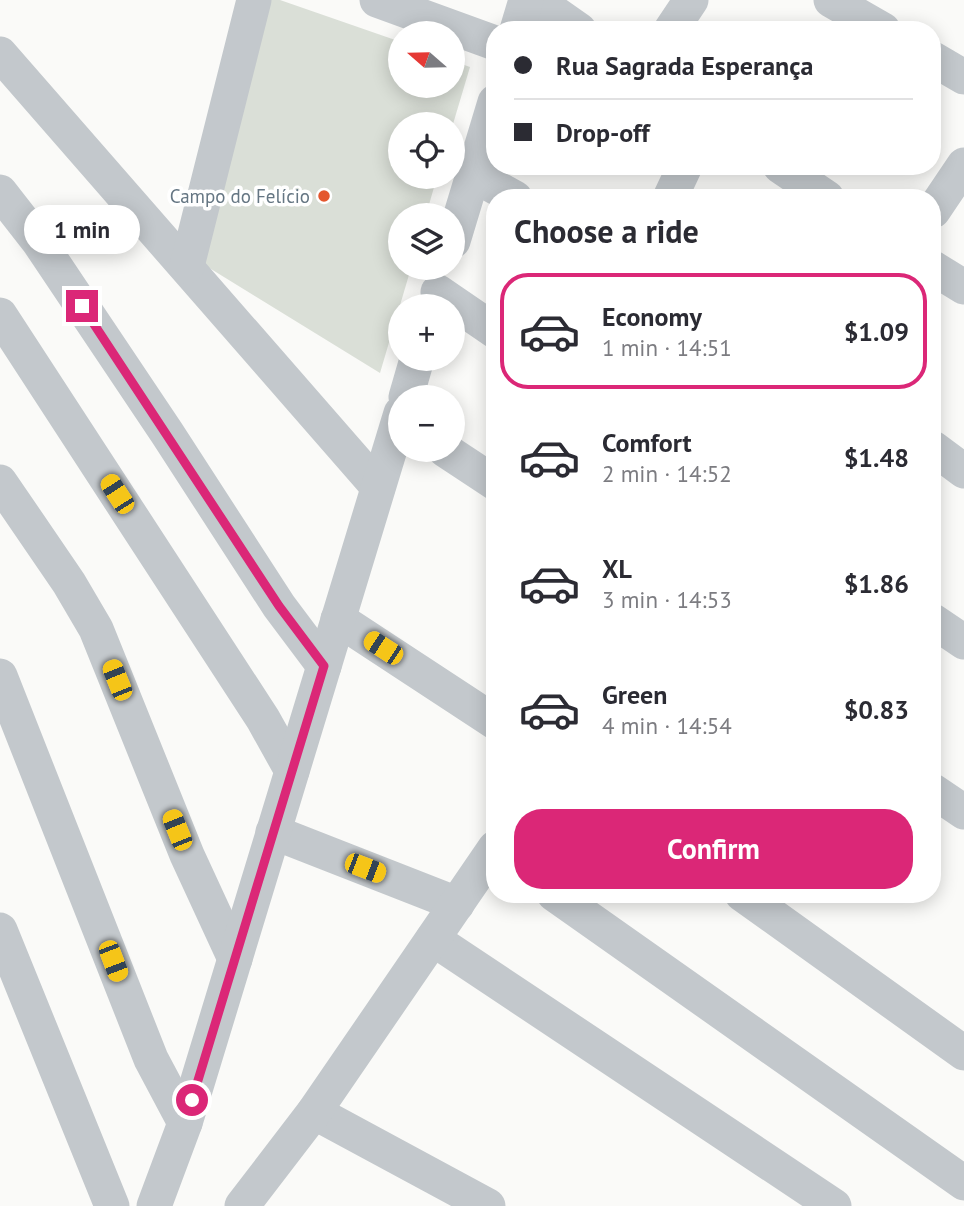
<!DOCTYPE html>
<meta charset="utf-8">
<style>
body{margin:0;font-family:"PT Sans",sans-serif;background:#f2f2f3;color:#2b2b33;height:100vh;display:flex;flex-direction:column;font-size:26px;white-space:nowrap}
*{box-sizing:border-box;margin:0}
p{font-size:23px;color:#7c7c81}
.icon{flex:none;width:38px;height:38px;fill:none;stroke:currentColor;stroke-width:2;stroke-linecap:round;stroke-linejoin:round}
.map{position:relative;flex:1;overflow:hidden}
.panel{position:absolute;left:486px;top:189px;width:455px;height:714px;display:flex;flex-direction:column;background:#fff;border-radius:28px;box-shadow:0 4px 18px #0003}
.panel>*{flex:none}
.banner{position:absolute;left:486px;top:21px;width:455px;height:154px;border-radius:28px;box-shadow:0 4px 18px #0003;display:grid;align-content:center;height:154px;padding:0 28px;background:#fff}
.needle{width:46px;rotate:290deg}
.fabs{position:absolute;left:388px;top:21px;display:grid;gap:14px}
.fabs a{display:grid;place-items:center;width:77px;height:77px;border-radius:50%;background:#fff;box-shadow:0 4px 18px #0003;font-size:35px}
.end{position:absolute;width:32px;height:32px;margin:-16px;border:9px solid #db2777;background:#fff;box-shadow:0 0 0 4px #fff}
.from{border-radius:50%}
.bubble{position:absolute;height:49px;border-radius:24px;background:#fff;box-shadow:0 4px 18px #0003;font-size:23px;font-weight:600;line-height:49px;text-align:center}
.car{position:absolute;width:21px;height:42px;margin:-21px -10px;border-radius:9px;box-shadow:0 0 5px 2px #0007;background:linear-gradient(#f5c518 24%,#345 0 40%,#f5c518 0 76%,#345 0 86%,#f5c518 0)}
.banner b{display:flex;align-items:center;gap:24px;height:66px;font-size:26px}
.banner b+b{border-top:2px solid #e1e1e2}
.banner i{width:18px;height:18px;background:#2b2b33}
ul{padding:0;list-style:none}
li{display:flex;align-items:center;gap:21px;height:116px;margin:0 14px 10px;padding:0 14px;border:4px solid transparent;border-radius:28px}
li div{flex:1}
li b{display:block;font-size:26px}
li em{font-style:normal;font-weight:600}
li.on{border-color:#db2777}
li>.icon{width:63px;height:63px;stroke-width:1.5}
h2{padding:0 28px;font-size:32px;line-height:84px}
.primary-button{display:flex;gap:14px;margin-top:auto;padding:14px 28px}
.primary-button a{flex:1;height:80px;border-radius:28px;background:#db2777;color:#fff;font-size:28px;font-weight:600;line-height:80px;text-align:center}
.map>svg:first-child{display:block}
.green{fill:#dadfd7}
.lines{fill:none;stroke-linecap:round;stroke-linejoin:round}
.minor{stroke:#c3c8cc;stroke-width:35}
.route{stroke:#db2777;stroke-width:9}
.poi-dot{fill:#e4572e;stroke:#fff;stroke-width:2.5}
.labels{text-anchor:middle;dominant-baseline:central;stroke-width:7;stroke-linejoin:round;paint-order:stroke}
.poi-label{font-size:19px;fill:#657683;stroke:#fff;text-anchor:end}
</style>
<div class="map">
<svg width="964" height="1206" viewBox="0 0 964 1206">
<rect width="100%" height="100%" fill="#fafaf8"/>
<polygon class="green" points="270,0 280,0 401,42 401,86 453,86 453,61 470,67 453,124 401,124 401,177 437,177 426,215 401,215 401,268 411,268 380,373 198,261"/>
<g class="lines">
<g class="minor">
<polyline points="377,0 495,43"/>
<polyline points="536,0 579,30"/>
<polyline points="831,0 883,30"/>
<polyline points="517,30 526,0"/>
<polyline points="671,30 691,0"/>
<polyline points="0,54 378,487"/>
<polyline points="933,59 964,77"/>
<polyline points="780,166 827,198"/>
<polyline points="473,175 515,198"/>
<polyline points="0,192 39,242 167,433 279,606 324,666"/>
<polyline points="670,198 685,166"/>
<polyline points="933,211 964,165"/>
<polyline points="453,241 495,102"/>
<polyline points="187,266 254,0"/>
<polyline points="933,268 964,287"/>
<polyline points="438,292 495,331"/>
<polyline points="0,315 263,719 292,771"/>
<polyline points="406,397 417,359"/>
<polyline points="933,448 964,471"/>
<polyline points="445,450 495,483"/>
<polyline points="0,482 69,583 96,629 187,855 235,959"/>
<polyline points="338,619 495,722"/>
<polyline points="933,621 964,642"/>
<polyline points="0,676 151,1059 185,1123"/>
<polyline points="933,791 964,812"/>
<polyline points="273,832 457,904"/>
<polyline points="554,894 964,1183"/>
<polyline points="742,894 964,1053"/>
<polyline points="0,930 112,1206"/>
<polyline points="433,939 834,1206"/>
<polyline points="314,1112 488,1206"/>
<polyline points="154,1206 185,1123 401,413"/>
<polyline points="242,1206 314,1112 495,848"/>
</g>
</g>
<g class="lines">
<polyline class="route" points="82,306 279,606 324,666 192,1100"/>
</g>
<circle class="poi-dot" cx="324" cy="196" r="7"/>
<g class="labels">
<g class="poi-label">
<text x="310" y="196">Campo do Felício</text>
</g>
</g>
</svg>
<div class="fabs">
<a><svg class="needle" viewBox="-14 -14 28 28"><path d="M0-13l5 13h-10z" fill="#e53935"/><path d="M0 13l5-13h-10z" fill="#7c7c81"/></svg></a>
<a><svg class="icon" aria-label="locate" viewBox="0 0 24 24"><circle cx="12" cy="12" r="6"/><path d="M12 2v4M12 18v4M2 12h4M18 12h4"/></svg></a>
<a><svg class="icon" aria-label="layers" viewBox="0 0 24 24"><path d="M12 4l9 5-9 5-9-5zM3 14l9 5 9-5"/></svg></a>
<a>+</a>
<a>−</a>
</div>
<i class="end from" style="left:192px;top:1100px"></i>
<i class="end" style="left:82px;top:306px"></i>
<div class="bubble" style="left:24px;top:205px;width:116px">1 min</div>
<i class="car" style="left:117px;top:494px;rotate:327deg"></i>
<i class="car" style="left:383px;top:648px;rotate:303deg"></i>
<i class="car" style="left:117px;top:680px;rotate:338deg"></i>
<i class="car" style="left:177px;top:830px;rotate:338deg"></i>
<i class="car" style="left:365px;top:868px;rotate:111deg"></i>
<i class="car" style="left:113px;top:961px;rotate:159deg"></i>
<div class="banner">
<b><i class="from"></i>Rua Sagrada Esperança</b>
<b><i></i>Drop-off</b>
</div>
<section class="panel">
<h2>Choose a ride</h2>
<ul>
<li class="on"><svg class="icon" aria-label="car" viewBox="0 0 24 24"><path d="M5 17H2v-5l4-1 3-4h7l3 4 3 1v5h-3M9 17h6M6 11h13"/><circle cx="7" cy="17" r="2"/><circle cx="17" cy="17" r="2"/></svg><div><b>Economy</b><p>1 min · 14:51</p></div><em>$1.09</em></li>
<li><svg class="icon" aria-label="car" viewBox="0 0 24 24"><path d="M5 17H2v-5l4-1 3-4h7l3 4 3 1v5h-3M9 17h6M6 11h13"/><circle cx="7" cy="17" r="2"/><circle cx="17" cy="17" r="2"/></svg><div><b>Comfort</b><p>2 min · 14:52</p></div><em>$1.48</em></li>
<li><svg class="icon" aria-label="car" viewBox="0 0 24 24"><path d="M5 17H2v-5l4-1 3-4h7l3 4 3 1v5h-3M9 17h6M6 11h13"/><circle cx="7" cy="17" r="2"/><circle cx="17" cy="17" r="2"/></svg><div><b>XL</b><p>3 min · 14:53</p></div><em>$1.86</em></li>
<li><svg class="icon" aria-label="car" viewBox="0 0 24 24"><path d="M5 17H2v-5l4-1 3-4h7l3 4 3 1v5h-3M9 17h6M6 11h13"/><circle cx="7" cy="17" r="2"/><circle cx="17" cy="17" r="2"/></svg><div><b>Green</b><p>4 min · 14:54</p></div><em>$0.83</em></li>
</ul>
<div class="primary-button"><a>Confirm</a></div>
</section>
</div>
